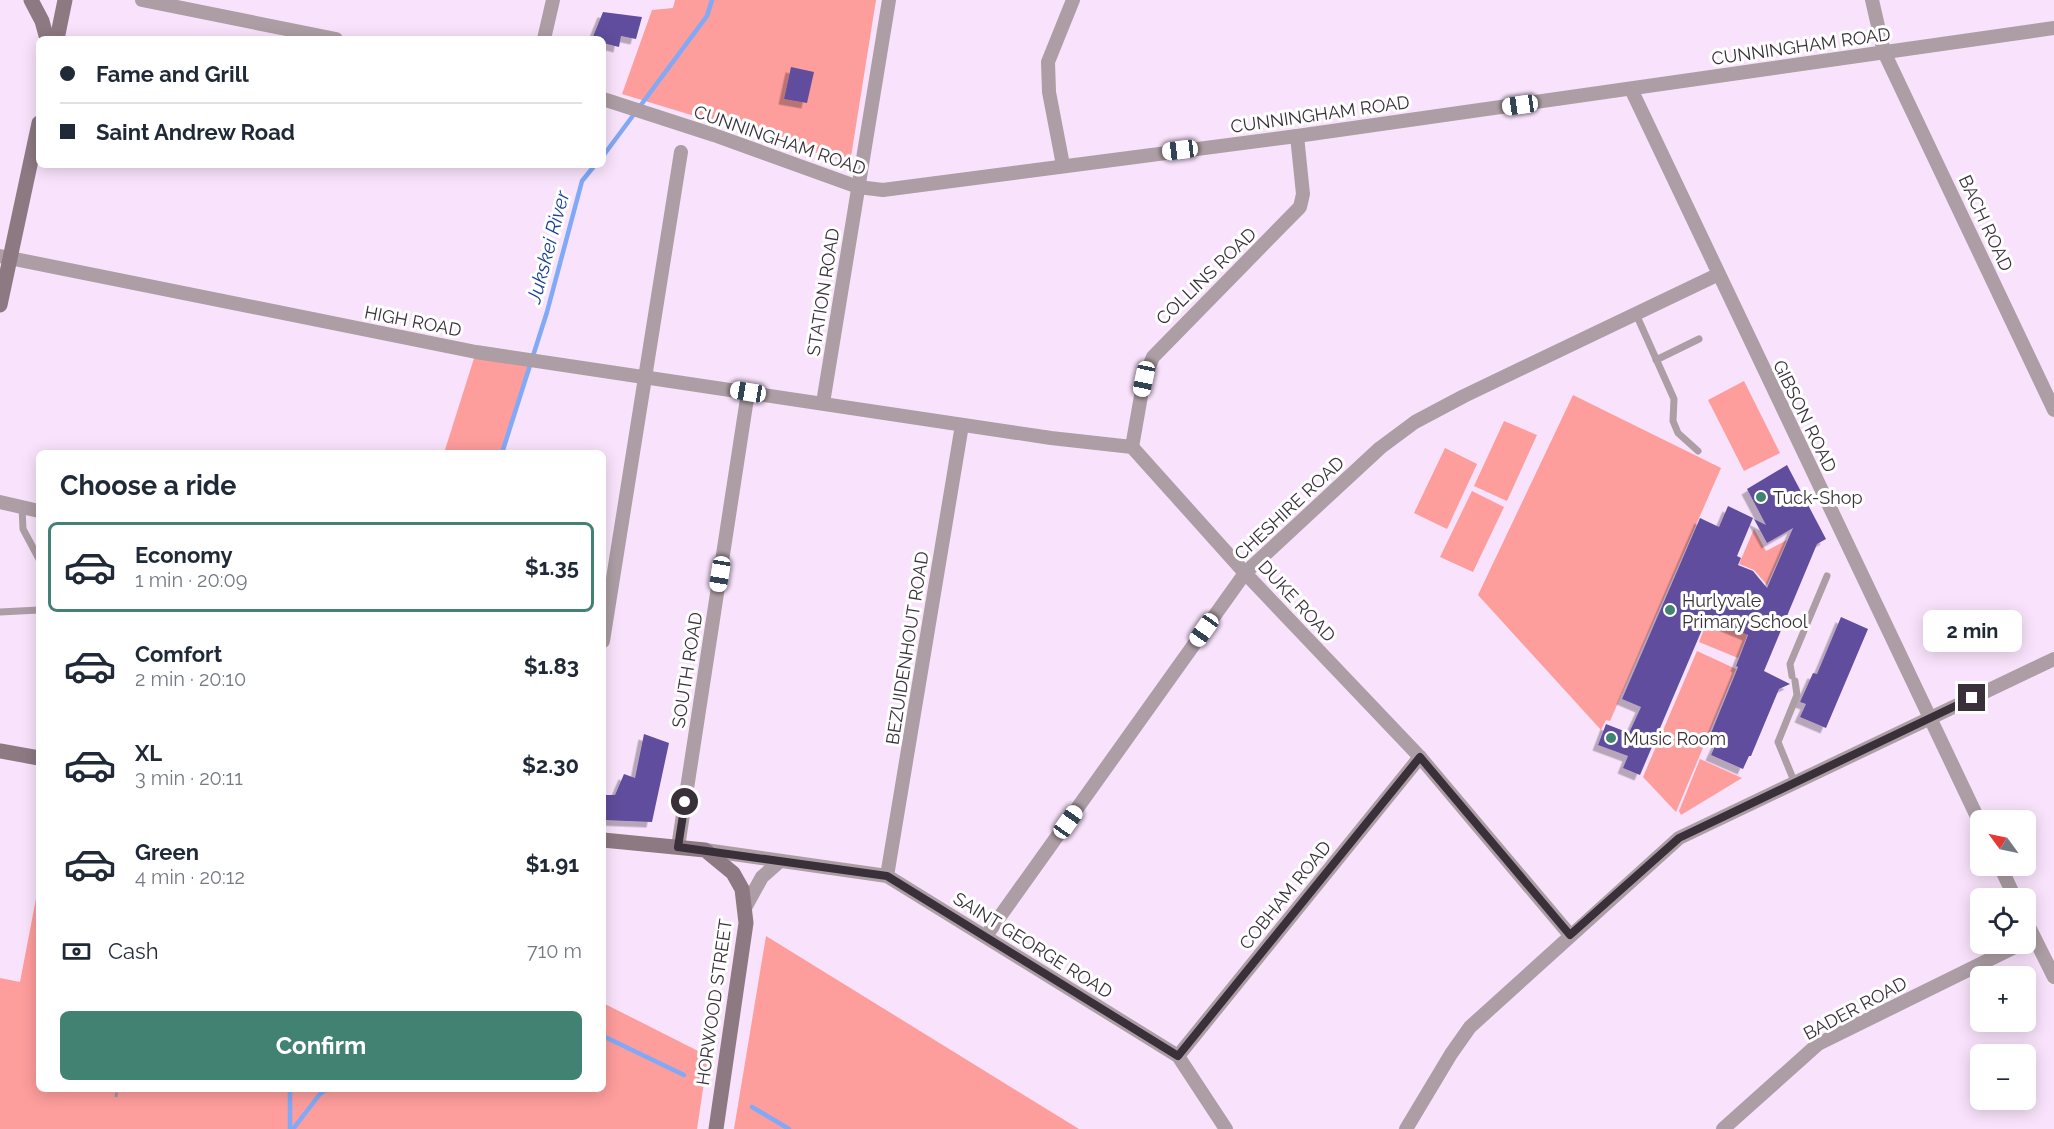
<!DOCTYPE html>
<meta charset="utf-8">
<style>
body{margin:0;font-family:Raleway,sans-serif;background:#f6f6f7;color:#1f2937;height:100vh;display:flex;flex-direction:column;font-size:22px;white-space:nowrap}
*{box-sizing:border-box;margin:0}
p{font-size:20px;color:#747a83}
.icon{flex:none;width:33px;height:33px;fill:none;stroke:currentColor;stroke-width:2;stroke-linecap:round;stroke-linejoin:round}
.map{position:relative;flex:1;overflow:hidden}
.sheet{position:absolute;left:36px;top:450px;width:570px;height:642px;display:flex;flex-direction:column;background:#fff;border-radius:9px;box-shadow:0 3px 15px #0003}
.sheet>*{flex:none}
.top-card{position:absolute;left:36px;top:36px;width:570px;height:132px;border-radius:9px;box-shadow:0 3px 15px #0003;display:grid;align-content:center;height:132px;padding:0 24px;background:#fff}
.needle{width:39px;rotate:303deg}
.controls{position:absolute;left:1970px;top:810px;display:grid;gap:12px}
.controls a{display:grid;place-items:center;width:66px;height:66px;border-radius:9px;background:#fff;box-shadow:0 3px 15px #0003;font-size:30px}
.end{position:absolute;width:27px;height:27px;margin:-14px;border:8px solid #39303a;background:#fff;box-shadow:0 0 0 3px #fff}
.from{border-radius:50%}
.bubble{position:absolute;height:42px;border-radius:9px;background:#fff;box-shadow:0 3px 15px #0003;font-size:20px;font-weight:700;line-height:42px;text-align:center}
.car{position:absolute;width:18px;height:36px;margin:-18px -9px;border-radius:8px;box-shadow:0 0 4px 2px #0007;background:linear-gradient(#fff 24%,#345 0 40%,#fff 0 76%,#345 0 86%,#fff 0)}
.top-card b{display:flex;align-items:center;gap:21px;height:57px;font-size:22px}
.top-card b+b{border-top:2px solid #e0e1e3}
.top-card i{width:15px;height:15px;background:#1f2937}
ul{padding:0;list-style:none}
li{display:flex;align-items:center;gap:18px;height:90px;margin:0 12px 9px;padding:0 12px;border:3px solid transparent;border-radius:9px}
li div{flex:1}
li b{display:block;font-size:22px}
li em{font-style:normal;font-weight:700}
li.current{border-color:#418272}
li>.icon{width:54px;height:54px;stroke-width:1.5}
h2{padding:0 24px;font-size:27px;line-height:72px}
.pay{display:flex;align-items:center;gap:15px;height:66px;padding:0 24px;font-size:22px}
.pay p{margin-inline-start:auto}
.primary-button{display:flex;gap:12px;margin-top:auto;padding:12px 24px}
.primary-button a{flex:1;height:69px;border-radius:9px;background:#418272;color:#fff;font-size:24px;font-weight:700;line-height:69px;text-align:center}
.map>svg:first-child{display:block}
.green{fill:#fd9d9c}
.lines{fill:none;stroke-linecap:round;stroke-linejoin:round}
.stream{stroke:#80a9f7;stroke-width:4.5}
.building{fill:#614e9d;filter:url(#shadow)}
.path{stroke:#a393a5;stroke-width:3;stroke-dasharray:4.5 4.5;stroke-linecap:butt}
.lane{stroke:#ac9ea4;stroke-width:7}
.street{stroke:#ac9ea4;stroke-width:14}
.secondary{stroke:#8d7982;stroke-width:15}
.route{stroke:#39303a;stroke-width:8}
.poi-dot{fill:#418272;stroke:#fff;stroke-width:2}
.labels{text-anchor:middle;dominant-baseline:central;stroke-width:6;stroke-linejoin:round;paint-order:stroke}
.street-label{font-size:18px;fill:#39303a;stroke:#fff}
.poi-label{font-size:18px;fill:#39303a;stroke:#fff;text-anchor:start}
.water-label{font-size:20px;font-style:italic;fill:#173f98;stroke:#fff}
</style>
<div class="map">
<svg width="2054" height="1129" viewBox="0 0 2054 1129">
<defs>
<filter id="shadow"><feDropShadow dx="-5.5" dy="5.5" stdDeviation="0" flood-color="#0004"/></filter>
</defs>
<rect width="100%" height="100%" fill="#f9e3fc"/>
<g class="green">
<polygon points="675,0 876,0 850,163 622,94 652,10 673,8"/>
<polygon points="476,352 532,361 500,453 444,453"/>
<polygon points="1744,381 1780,453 1744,471 1708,400"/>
<polygon points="1573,395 1721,468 1610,721 1606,720 1601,730 1478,595"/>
<polygon points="1504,421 1537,435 1507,501 1474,486"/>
<polygon points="1445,448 1477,464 1447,529 1414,513"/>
<polygon points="1472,491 1504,507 1473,572 1440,557"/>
<polygon points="1754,529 1766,551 1787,540 1767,585 1754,570 1739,564"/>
<polygon points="1749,579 1763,596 1738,658 1699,642 1708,619 1728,628"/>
<polygon points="1697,651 1736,669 1676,812 1643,777"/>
<polygon points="1700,759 1742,778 1681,815 1679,811"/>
<polygon points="39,883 39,1089 603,1089 603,1003 708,1056 697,1129 0,1129 0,978 20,982"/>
<polygon points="766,936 1079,1129 734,1129"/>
</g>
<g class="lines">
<g class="stream">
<polyline points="603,156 707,16 712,0"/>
<polyline points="502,453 547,312 582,181 595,165"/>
<polyline points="603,1036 684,1075"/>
<polyline points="752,1107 789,1129"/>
<polyline points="290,1129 290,1089"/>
<polyline points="293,1129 320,1094 327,1089"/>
</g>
</g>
<g class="building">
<polygon points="603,12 642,17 636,39 621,36 619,47 603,43 603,39 592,39"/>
<polygon points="791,67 814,72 807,103 784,99"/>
<polygon points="1787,465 1826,539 1817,544 1764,671 1790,684 1779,689 1751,756 1749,756 1743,769 1711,755 1717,742 1709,738 1738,667 1736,666 1748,635 1707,618 1640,775 1623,768 1628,756 1598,745 1606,724 1629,733 1641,707 1622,699 1700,518 1719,527 1728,506 1753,518 1737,556 1741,558 1738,565 1753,571 1767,588 1793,528 1767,543 1754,519 1766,525 1747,489"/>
<polygon points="1841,617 1868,629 1826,728 1800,717 1806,704 1800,702 1813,673 1817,674"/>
<polygon points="644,734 669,743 652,822 603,820 604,795 615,795 624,774 635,778"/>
</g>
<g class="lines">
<polyline class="path" points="116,1097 117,1089"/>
<g class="lane">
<polyline points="1636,314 1674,399 1673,421 1678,433 1698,451"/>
<polyline points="1656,360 1699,339"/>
<polyline points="22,507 23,529 39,559"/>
<polyline points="0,612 39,610"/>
<polyline points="1792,676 1790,664 1827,576"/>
<polyline points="1794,781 1778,742 1797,695 1795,681"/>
</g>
<g class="street">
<polyline points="142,0 336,39"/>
<polyline points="1872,0 1884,52 2054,410"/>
<polyline points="544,39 553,0"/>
<polyline points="1631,89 1980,823"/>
<polyline points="603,99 714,135 858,187 883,190 1297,136 2054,28"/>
<polyline points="1063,165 1049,92 1048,62 1073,0"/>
<polyline points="0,256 476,352 1051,438 1132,447 1245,573 1420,757 1570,935"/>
<polyline points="823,403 889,0"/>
<polyline points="1132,447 1144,379 1153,357 1300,207 1303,194 1297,136"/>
<polyline points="0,502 39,511"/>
<polyline points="603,641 681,152"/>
<polyline points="678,847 748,392"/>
<polyline points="705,850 887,876 1178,1056 1226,1129"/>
<polyline points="2000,866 2015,898"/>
<polyline points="887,876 962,425"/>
<polyline points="746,906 762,877 779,862"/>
<polyline points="2025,919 2054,977"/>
<polyline points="986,936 1245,573 1380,448 1415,422 1464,396 1717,275"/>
<polyline points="1178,1056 1420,757"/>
<polyline points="1406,1129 1451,1054 1470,1027 1679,838 2054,659"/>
<polyline points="1723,1129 1818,1044 2021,944"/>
</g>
<g class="secondary">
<polyline points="31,0 42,21 47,39"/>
<polyline points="57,39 65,0"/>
<polyline points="0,305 39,123"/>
<polyline points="0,751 39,758"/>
<polyline points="603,840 705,850 733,873 742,889 746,923 716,1129"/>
</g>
</g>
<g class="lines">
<polyline class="route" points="685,802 678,847 887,876 1178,1056 1420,757 1570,935 1679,838 1972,698"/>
</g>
<g class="poi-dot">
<circle cx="1761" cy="497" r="6"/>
<circle cx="1670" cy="610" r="6"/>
<circle cx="1611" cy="738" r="6"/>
</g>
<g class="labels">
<g class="street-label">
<text transform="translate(1801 46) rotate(-8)">CUNNINGHAM ROAD</text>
<text transform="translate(1320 114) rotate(-8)">CUNNINGHAM ROAD</text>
<text transform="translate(780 140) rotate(19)">CUNNINGHAM ROAD</text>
<text transform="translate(1986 223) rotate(65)">BACH ROAD</text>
<text transform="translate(1206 276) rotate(-44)">COLLINS ROAD</text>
<text transform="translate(823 292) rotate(-81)">STATION ROAD</text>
<text transform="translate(413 321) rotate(11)">HIGH ROAD</text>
<text transform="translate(1805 416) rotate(64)">GIBSON ROAD</text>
<text transform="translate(1289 508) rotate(-43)">CHESHIRE ROAD</text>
<text transform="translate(1297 601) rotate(47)">DUKE ROAD</text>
<text transform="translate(907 648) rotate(-81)">BEZUIDENHOUT ROAD</text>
<text transform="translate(687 670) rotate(-81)">SOUTH ROAD</text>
<text transform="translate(1285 895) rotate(-51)">COBHAM ROAD</text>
<text transform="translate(1033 945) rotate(32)">SAINT GEORGE ROAD</text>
<text transform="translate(714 1002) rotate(-82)">HORWOOD STREET</text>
<text transform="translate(1855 1008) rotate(-28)">BADER ROAD</text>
</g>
<g class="poi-label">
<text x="1773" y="497">Tuck-Shop</text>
<text x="1682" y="600">Hurlyvale<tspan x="1682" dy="21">Primary School</tspan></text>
<text x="1623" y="738">Music Room</text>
</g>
<g class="water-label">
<text transform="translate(548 247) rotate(-75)">Jukskei River</text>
</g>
</g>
</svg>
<div class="controls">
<a><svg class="needle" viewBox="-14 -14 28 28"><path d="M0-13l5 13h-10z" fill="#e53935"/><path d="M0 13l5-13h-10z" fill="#747a83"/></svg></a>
<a><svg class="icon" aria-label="locate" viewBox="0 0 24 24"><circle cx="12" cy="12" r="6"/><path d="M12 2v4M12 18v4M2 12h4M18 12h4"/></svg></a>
<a>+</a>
<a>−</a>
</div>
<i class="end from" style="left:685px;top:802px"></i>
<i class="end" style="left:1972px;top:698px"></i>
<div class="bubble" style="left:1923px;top:610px;width:99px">2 min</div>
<i class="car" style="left:1520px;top:105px;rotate:262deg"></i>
<i class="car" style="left:1180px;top:150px;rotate:263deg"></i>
<i class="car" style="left:1144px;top:379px;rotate:192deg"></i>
<i class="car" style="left:748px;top:392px;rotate:279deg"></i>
<i class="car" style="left:720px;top:574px;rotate:189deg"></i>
<i class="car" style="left:1204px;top:630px;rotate:215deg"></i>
<i class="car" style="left:1068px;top:822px;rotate:35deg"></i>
<div class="top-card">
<b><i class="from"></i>Fame and Grill</b>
<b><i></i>Saint Andrew Road</b>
</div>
<section class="sheet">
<h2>Choose a ride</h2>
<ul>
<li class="current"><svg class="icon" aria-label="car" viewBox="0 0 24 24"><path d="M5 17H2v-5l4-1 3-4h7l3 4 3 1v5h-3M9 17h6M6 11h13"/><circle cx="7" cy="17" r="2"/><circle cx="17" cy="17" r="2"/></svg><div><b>Economy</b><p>1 min · 20:09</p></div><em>$1.35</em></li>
<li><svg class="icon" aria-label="car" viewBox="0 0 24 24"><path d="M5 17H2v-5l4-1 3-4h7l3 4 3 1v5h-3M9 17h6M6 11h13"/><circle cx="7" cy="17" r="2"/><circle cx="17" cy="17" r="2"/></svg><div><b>Comfort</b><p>2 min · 20:10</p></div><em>$1.83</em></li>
<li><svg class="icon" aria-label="car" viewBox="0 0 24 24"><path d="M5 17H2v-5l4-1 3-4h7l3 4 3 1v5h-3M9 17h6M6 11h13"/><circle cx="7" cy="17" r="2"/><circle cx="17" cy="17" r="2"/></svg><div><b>XL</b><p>3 min · 20:11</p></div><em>$2.30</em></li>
<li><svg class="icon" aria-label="car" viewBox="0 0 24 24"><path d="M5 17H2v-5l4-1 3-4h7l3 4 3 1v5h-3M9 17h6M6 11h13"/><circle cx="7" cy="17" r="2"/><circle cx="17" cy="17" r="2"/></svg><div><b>Green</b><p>4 min · 20:12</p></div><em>$1.91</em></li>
</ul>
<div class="pay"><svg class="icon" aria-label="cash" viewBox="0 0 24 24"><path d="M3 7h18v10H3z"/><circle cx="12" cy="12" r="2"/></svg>Cash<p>710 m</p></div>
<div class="primary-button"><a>Confirm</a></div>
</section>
</div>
